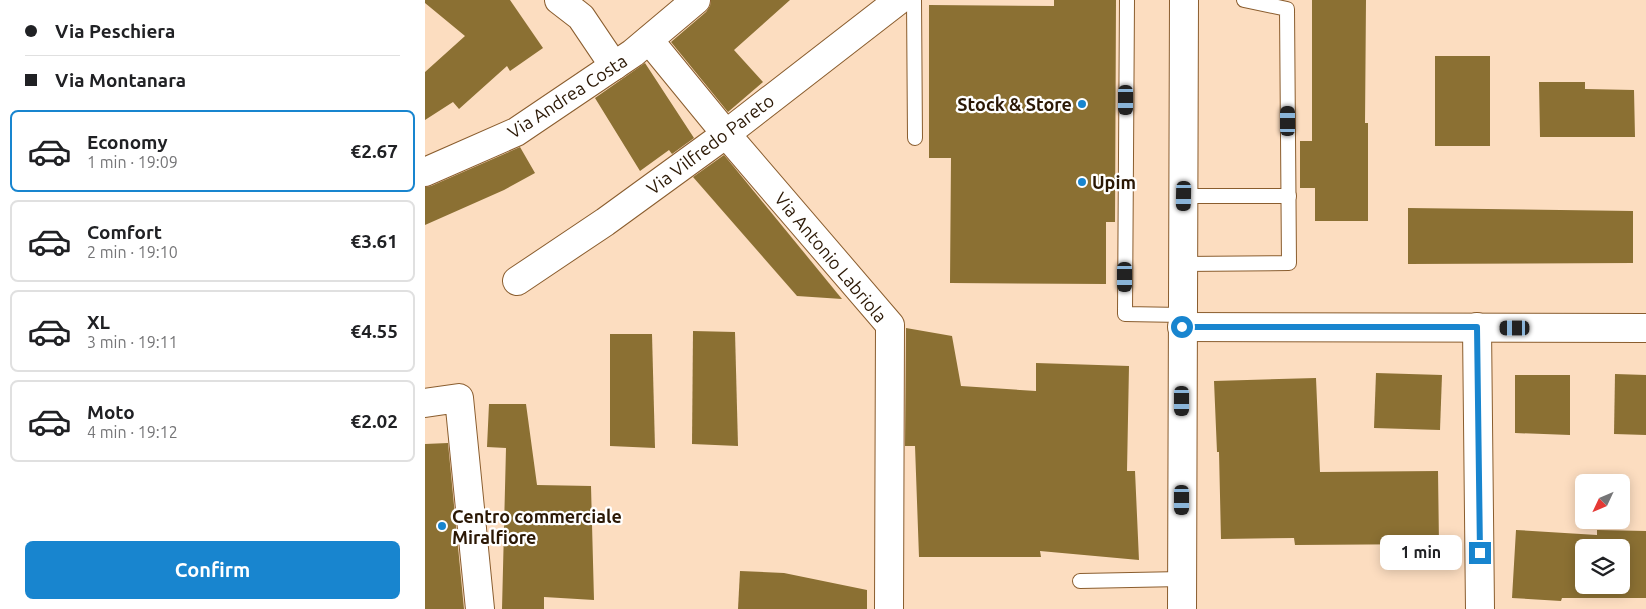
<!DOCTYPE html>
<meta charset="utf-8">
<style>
body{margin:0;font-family:Ubuntu,sans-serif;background:#f2f2f2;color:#202124;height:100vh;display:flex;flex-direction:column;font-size:19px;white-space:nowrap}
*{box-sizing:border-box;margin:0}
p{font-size:16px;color:#757577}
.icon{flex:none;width:28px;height:28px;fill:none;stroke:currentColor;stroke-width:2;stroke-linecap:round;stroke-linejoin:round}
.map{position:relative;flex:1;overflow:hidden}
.details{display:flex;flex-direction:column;background:#fff;width:425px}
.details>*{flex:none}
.banner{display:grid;align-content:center;height:110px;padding:0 25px;background:#fff}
.needle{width:32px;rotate:226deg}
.buttons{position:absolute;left:1150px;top:474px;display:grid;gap:10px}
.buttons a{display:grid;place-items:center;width:55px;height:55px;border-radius:8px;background:#fff;box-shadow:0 2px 12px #0003;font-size:25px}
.end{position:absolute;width:22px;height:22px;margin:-11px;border:6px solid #1885cf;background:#fff;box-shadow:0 0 0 2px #fff}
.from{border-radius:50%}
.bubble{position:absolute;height:35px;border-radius:8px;background:#fff;box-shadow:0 2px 12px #0003;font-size:16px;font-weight:600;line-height:35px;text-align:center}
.car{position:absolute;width:15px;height:30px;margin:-15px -8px;border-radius:6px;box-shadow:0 0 4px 1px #0007;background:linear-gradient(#222 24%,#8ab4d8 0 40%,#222 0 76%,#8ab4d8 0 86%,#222 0)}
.banner b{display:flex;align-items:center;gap:18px;height:48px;font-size:19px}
.banner b+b{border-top:1px solid #e0e0e0}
.banner i{width:12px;height:12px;background:#202124}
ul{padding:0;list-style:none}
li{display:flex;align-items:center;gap:15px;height:82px;margin:0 10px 8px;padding:0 15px;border:2px solid #e0e0e0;border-radius:8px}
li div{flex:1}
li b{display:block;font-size:19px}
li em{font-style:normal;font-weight:600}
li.on{border-color:#1885cf}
li>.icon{width:45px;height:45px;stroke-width:1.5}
.button{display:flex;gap:10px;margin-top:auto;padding:10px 25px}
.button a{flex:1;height:58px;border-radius:8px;background:#1885cf;color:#fff;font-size:20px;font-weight:600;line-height:58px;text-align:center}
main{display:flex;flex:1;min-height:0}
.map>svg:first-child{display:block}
.building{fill:#8b7033;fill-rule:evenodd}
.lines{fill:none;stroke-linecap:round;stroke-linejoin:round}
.service-casing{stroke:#8a5d2e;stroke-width:16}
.minor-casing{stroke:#8a5d2e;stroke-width:30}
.tertiary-casing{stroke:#8a5d2e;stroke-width:30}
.service{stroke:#fff;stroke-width:14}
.minor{stroke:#fff;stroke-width:28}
.tertiary{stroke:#fff;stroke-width:28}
.route{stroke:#1885cf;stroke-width:6}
.poi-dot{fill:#1885cf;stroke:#fff;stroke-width:2}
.labels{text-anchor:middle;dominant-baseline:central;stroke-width:4.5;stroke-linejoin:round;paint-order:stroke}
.street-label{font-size:18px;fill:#2b1805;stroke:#fff}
.poi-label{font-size:18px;font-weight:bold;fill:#2b1805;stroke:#fff;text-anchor:start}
</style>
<main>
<section class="details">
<div class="banner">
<b><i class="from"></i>Via Peschiera</b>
<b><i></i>Via Montanara</b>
</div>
<ul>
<li class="on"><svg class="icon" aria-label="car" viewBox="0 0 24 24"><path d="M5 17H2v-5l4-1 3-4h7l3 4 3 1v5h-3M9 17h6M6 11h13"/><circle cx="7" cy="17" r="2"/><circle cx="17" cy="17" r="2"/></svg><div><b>Economy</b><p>1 min · 19:09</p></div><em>€2.67</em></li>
<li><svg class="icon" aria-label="car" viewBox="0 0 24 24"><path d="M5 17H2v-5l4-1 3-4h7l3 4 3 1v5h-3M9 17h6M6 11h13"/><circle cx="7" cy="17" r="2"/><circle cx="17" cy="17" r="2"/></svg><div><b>Comfort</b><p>2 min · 19:10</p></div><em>€3.61</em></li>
<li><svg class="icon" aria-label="car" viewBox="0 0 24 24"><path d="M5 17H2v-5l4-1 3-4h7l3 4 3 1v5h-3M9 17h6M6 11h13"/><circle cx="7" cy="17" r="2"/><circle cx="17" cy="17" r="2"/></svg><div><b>XL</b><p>3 min · 19:11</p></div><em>€4.55</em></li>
<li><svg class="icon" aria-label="car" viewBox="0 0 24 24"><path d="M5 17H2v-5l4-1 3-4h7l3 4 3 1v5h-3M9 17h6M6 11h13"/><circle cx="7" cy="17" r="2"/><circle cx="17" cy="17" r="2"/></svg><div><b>Moto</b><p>4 min · 19:12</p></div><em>€2.02</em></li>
</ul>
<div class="button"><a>Confirm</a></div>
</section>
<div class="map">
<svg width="1221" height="609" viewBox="0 0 1221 609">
<rect width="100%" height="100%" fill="#fcddc0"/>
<g class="building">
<polygon points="0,0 85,0 118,48 85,71 82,66 34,109 28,102 0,120 0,72 40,36 0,3"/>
<polygon points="286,0 365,0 309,50 338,82 303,112 246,42 281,12 285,6"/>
<polygon points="629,0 691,0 690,222 681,222 681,284 525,283 526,158 504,158 504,5 629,6"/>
<polygon points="887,0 941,0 940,123 943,123 943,221 890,221 890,188 875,188 875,141 887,141"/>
<rect x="1010" y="56" width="55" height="90"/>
<polygon points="220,63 269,138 247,154 244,150 215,171 170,98"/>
<polygon points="1114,82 1160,82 1160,89 1209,90 1210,137 1115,137"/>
<polygon points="95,147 110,173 79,190 0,225 0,187 6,186"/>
<polygon points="299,155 309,167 417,299 372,296 268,177"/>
<polygon points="983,208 1208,211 1208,263 983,264"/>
<polygon points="481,328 527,336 536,386 611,391 611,363 704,366 702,471 710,471 714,560 615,551 616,557 494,557 490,446 480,446"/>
<polygon points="268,331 310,332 313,446 267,444"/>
<polygon points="185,334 227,334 230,448 185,446"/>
<polygon points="951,373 1017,375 1015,430 949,428"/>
<polygon points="1190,374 1221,375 1221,435 1189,434"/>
<polygon points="1090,375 1145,375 1145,435 1090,433"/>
<polygon points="891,378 895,472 1013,471 1014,544 870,545 869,538 796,539 794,452 792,452 789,381"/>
<polygon points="64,404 101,404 112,485 166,486 169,600 119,597 119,609 77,609 81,448 62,447"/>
<polygon points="23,443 39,609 0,609 0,444"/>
<path d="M1091,530L1172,535V530L1221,531V598H1137L1136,601L1087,598ZM1159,548H1196V585H1159Z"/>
<polygon points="315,571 359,573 442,590 442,609 313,609"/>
</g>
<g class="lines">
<defs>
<g id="service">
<polyline points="489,0 490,138"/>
<polyline points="702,0 700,314 757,315"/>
<polyline points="759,196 864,196"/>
<polyline points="758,264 864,263 862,9 819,0"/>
<polyline points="655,581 757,579"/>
</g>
<g id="minor">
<polyline points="134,0 156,17 189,66"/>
<polyline points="224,40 301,134 465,325 464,609"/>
<polyline points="0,172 91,132 208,53 271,0"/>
<polyline points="92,281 180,222 301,134 474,0"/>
<polyline points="757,327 1221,328"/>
<polyline points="1052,327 1055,609"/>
<polyline points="0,403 34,398 55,609"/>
</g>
<polyline id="tertiary" points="757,609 759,0"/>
</defs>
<use href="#service" class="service-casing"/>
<use href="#minor" class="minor-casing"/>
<use href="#tertiary" class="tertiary-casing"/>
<use href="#service" class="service"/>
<use href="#minor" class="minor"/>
<use href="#tertiary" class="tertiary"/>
</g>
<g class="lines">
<polyline class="route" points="757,327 1052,327 1055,553"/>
</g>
<g class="poi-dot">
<circle cx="657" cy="104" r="5"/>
<circle cx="657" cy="182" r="5"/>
<circle cx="17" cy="526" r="5"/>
</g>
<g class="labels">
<g class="street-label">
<text transform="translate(142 96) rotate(-33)">Via Andrea Costa</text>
<text transform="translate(285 144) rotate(-37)">Via Vilfredo Pareto</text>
<text transform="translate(406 257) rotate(50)">Via Antonio Labriola</text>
</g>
<g class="poi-label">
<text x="647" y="104" text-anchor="end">Stock &amp; Store</text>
<text x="667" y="182">Upim</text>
<text x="27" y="516">Centro commerciale<tspan x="27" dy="21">Miralfiore</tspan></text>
</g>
</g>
</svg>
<div class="buttons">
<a><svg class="needle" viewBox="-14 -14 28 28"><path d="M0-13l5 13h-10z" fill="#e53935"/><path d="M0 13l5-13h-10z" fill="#757577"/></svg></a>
<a><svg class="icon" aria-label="layers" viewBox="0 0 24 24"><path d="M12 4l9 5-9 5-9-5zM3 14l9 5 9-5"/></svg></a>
</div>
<i class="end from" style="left:757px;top:327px"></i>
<i class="end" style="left:1055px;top:553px"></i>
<div class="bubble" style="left:955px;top:535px;width:82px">1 min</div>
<i class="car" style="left:701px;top:100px;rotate:180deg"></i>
<i class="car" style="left:863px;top:121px;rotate:0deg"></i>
<i class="car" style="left:759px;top:196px;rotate:181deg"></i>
<i class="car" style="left:700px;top:277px;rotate:180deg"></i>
<i class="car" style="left:1090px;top:328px;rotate:270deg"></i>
<i class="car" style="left:757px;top:401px;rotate:180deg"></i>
<i class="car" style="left:757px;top:500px;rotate:180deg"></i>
</div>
</main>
